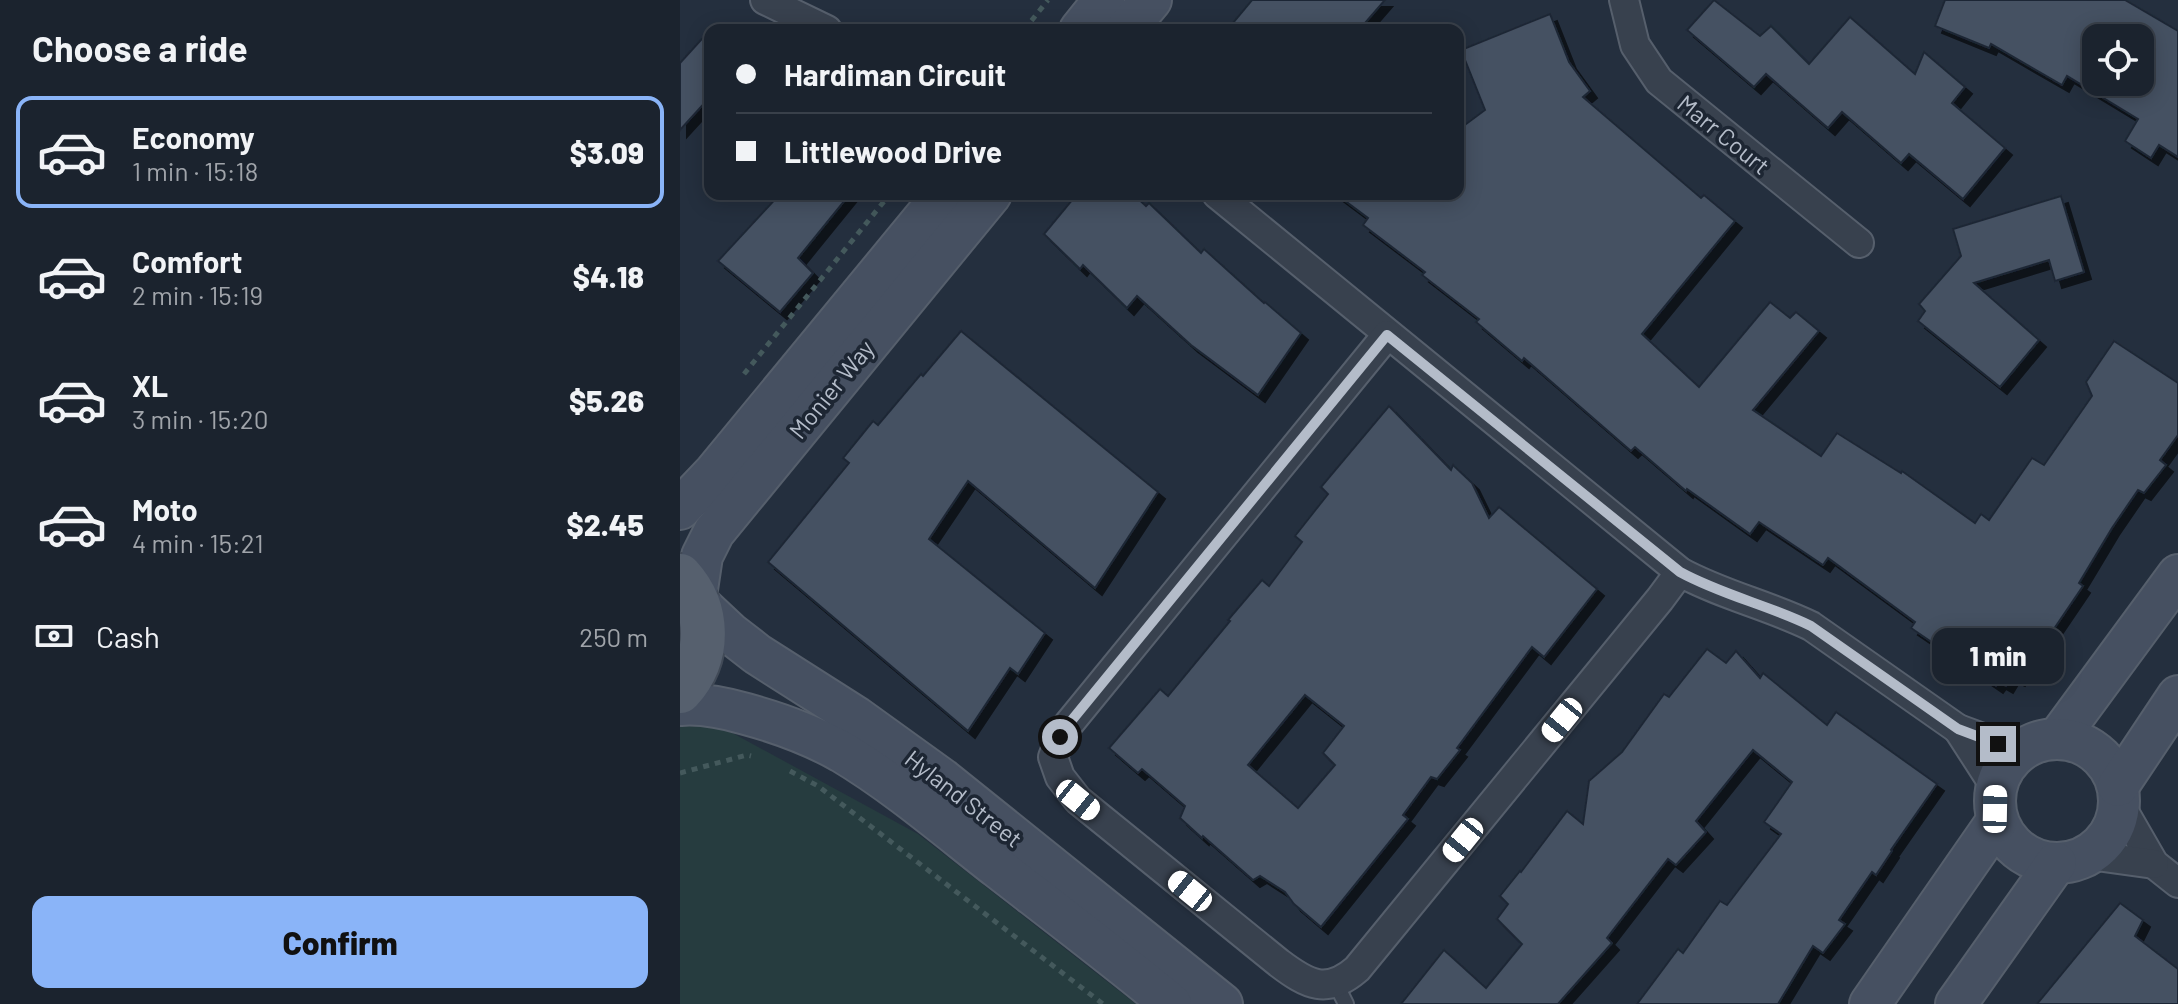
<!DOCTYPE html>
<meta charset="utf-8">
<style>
body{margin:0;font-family:Barlow,sans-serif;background:#242b36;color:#f1f3f6;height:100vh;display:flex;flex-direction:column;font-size:30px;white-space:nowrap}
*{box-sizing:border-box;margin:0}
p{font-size:26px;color:#a0a4aa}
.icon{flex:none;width:44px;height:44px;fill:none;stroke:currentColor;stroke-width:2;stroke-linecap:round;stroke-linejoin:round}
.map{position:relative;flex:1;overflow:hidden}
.sheet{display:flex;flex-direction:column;background:#1b232e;width:680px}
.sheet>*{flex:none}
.guide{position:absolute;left:24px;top:24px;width:760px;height:176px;border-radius:16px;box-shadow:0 4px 20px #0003,0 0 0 2px #39404a;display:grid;align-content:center;height:176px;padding:0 32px;background:#1b232e}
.fabs{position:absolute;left:1402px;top:24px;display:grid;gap:16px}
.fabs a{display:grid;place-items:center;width:72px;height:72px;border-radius:16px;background:#1b232e;box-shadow:0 4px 20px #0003,0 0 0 2px #39404a;font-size:40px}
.end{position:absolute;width:36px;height:36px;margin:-18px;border:10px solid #b4bcc9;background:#111;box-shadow:0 0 0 4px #111}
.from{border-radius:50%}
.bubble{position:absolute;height:56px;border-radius:16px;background:#1b232e;box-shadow:0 4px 20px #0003,0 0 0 2px #39404a;font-size:26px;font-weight:800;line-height:56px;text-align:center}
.car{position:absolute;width:24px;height:48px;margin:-24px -12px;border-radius:10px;box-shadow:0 0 6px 2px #0007;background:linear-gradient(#fff 24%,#345 0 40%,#fff 0 76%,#345 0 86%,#fff 0)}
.guide b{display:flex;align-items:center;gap:28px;height:76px;font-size:30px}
.guide b+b{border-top:2px solid #39404a}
.guide i{width:20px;height:20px;background:#f1f3f6}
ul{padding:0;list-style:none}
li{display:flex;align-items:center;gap:24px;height:112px;margin:0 16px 12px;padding:0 16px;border:4px solid transparent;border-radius:16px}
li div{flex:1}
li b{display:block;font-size:30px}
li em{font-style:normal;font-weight:800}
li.current{border-color:#8ab4f8}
li>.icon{width:72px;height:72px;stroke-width:1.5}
h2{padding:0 32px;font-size:36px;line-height:96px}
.pay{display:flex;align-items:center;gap:20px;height:88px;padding:0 32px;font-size:30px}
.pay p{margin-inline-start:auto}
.action{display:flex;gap:16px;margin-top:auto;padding:16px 32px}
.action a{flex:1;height:92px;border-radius:16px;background:#8ab4f8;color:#111;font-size:32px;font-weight:800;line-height:92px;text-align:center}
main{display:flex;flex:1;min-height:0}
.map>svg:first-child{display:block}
.green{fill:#263c3f}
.building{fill:#455162;stroke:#1f2835;stroke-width:2;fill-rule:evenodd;filter:url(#shadow)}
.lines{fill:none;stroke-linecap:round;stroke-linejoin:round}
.lane-casing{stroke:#565f6c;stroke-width:18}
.street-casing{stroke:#565f6c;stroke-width:32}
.secondary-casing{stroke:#565f6c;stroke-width:44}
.primary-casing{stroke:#414a57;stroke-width:48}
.path{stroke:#44595c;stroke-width:5;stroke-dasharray:6 6;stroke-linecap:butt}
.lane{stroke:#38414e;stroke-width:14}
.street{stroke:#38414e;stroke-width:28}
.secondary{stroke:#465061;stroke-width:40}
.primary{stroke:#56606e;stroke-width:44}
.route{stroke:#b4bcc9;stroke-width:10}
.labels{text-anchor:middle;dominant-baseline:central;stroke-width:7;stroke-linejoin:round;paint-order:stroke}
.street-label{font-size:24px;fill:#b4bcc9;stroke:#1d2633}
</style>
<main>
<section class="sheet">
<h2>Choose a ride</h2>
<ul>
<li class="current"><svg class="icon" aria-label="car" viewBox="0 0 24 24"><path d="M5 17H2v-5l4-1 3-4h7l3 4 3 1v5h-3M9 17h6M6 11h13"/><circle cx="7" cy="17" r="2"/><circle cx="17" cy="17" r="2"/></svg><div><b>Economy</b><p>1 min · 15:18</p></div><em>$3.09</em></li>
<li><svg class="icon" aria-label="car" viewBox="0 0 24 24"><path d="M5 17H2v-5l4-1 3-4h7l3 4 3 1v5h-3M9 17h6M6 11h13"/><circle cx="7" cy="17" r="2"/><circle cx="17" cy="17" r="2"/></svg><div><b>Comfort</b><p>2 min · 15:19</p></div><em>$4.18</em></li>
<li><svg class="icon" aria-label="car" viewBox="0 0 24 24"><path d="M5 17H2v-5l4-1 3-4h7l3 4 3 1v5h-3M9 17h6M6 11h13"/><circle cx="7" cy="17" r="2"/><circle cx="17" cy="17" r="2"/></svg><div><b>XL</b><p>3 min · 15:20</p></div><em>$5.26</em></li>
<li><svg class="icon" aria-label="car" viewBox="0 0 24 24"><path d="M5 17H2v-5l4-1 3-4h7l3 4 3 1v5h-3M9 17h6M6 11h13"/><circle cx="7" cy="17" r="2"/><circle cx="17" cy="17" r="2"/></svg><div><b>Moto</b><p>4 min · 15:21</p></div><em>$2.45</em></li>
</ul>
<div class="pay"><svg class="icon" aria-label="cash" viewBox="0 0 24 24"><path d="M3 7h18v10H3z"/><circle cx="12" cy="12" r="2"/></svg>Cash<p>250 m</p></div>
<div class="action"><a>Confirm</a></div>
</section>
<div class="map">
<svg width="1498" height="1004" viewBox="0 0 1498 1004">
<defs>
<filter id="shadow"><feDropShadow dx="7" dy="7" stdDeviation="0" flood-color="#0009"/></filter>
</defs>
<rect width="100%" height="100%" fill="#242f3e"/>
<polygon class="green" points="0,715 47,730 238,834 456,1004 0,1004"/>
<g class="building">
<polygon points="572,0 705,0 679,30 547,30"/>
<polygon points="1034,0 1080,36 1091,26 1129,64 1170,17 1235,74 1244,52 1285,87 1272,103 1325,148 1283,199 1229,154 1221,163 1162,112 1148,128 1086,74 1074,87 1007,30"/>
<path d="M1265,0H1445L1498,31V157L1479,145L1471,158L1445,141L1458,119L1387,76L1382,85L1311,44L1309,48L1255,26ZM1416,38H1460V82H1416Z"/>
<polygon points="870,14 889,62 910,91 903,97 1021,198 1024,195 1055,221 962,334 1019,387 1090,302 1110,318 1116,312 1139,331 1073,410 1141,456 1157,433 1221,473 1222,471 1295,523 1301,514 1309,520 1352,458 1364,465 1412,396 1406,382 1434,341 1498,383 1498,435 1480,460 1486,465 1464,493 1458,490 1432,528 1399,583 1403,586 1359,651 1362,653 1346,676 1342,673 1338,679 1332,676 1326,686 1319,682 1316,686 1231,628 1235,622 1148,558 1143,565 1079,522 1070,534 1007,489 1006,491 955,447 951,451 844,358 842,361 796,322 799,319 742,275 745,272 683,225 688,218 656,194 778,194 778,130 805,110 781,50"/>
<polygon points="30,30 30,97 0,130 0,63"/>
<polygon points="100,194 170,194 118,258 133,273 100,312 38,261"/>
<polygon points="397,194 453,194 466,206 469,203 521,253 524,249 584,303 585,302 621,333 578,395 511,345 457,296 447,308 403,265 400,269 364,234"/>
<polygon points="1381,196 1404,272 1375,281 1369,260 1294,283 1359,340 1320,387 1238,321 1245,311 1239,304 1281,256 1273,229"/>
<polygon points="281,331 478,492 415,588 288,481 249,539 365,633 338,674 330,668 288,731 88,562 169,463 163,458 193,421 198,425 241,374 243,376"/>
<path d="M709,406L771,470L773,465L792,483L809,518L819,507L917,589L864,657L852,647L777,748L780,750L757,779L751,777L723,815L728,819L641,927L614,904L605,892L580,876L573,880L523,836L522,838L500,818L505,806L462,769L458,773L429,748L480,689L488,696L550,621L548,620L582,580L589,586L622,542L615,536L648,494L641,487ZM625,695L664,726L643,753L655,765L618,808L568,765Z"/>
<polygon points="1027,649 1046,663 1056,651 1080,678 1083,673 1147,725 1156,712 1257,784 1211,850 1212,851 1196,875 1192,872 1159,920 1165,924 1143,953 1133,946 1098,1004 957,1004 998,949 1003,953 1040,901 1047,905 1101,834 1084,822 1112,782 1073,750 1016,821 1026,832 996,865 988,859 927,938 932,943 878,1004 721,1004 764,950 806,988 842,944 817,919 828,904 820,896 840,871 841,872 887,811 903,824 909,781 942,752 984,694 989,697"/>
<polygon points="1440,903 1463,920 1455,936 1498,969 1498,1004 1357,1004"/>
</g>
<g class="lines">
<defs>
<polyline id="lane" points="656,984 666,1004"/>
<g id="street">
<polyline points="85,0 147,30"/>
<polyline points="944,0 955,45 979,81 1179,243"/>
<path d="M537,194L1000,572C1042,595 1088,605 1131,626L1278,729L1338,751"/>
<path d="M707,335L383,731L373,757L380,777L398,800L599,963C628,985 647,995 677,969L980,599L1000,572"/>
<polyline points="1278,729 1316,788"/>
<polyline points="1440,805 1474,864 1498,883"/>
<polyline points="1409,855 1474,864"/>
</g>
<g id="secondary">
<polyline points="400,30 424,0"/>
<polyline points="446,30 471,0"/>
<polyline points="0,509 35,472 264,194"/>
<polyline points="16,596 22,556 34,532 311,194"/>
<polyline points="18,603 50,633 77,654 176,717 262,779 542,1004"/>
<path d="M0,705C22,703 45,708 66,714C99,723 132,735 162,752C217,785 268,829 318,868C376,913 434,957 491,1004"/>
<polyline points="1378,738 1498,575"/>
<circle cx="1377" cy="801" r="62"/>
<polyline points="1438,786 1498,696"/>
<polyline points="1190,1004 1317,821"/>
<polyline points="1276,1004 1376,863"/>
</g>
<path id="primary" d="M0,576C30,609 31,657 0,691"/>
</defs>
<use href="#lane" class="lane-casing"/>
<use href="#street" class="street-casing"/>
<use href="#secondary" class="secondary-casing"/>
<use href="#primary" class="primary-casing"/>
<g class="path">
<polyline points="344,30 368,0"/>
<polyline points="64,374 210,194"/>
<polyline points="110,771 138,786 423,1004"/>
<polyline points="0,773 67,755 71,756"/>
</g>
<use href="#lane" class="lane"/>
<use href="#street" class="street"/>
<use href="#secondary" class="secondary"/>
<use href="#primary" class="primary"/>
</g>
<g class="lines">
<path class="route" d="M380,737L383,731L707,335L1000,572C1042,595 1088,605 1131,626L1278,729L1318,744"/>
</g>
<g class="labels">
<g class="street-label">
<text transform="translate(1044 134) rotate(39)">Marr Court</text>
<text transform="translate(151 389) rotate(-51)">Monier Way</text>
<text transform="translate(284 798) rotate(38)">Hyland Street</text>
</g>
</g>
</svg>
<div class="fabs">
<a><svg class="icon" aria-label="locate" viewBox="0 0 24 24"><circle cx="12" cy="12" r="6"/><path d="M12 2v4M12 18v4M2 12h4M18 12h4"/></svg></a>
</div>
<i class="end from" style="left:380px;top:737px"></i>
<i class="end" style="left:1318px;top:744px"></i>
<div class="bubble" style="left:1252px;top:628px;width:132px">1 min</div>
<i class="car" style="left:882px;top:720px;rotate:219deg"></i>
<i class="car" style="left:398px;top:800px;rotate:129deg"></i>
<i class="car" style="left:1315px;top:809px;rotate:1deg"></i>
<i class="car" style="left:783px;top:840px;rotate:219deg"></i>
<i class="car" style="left:510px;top:891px;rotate:309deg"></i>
<div class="guide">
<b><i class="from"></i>Hardiman Circuit</b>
<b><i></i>Littlewood Drive</b>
</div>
</div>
</main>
